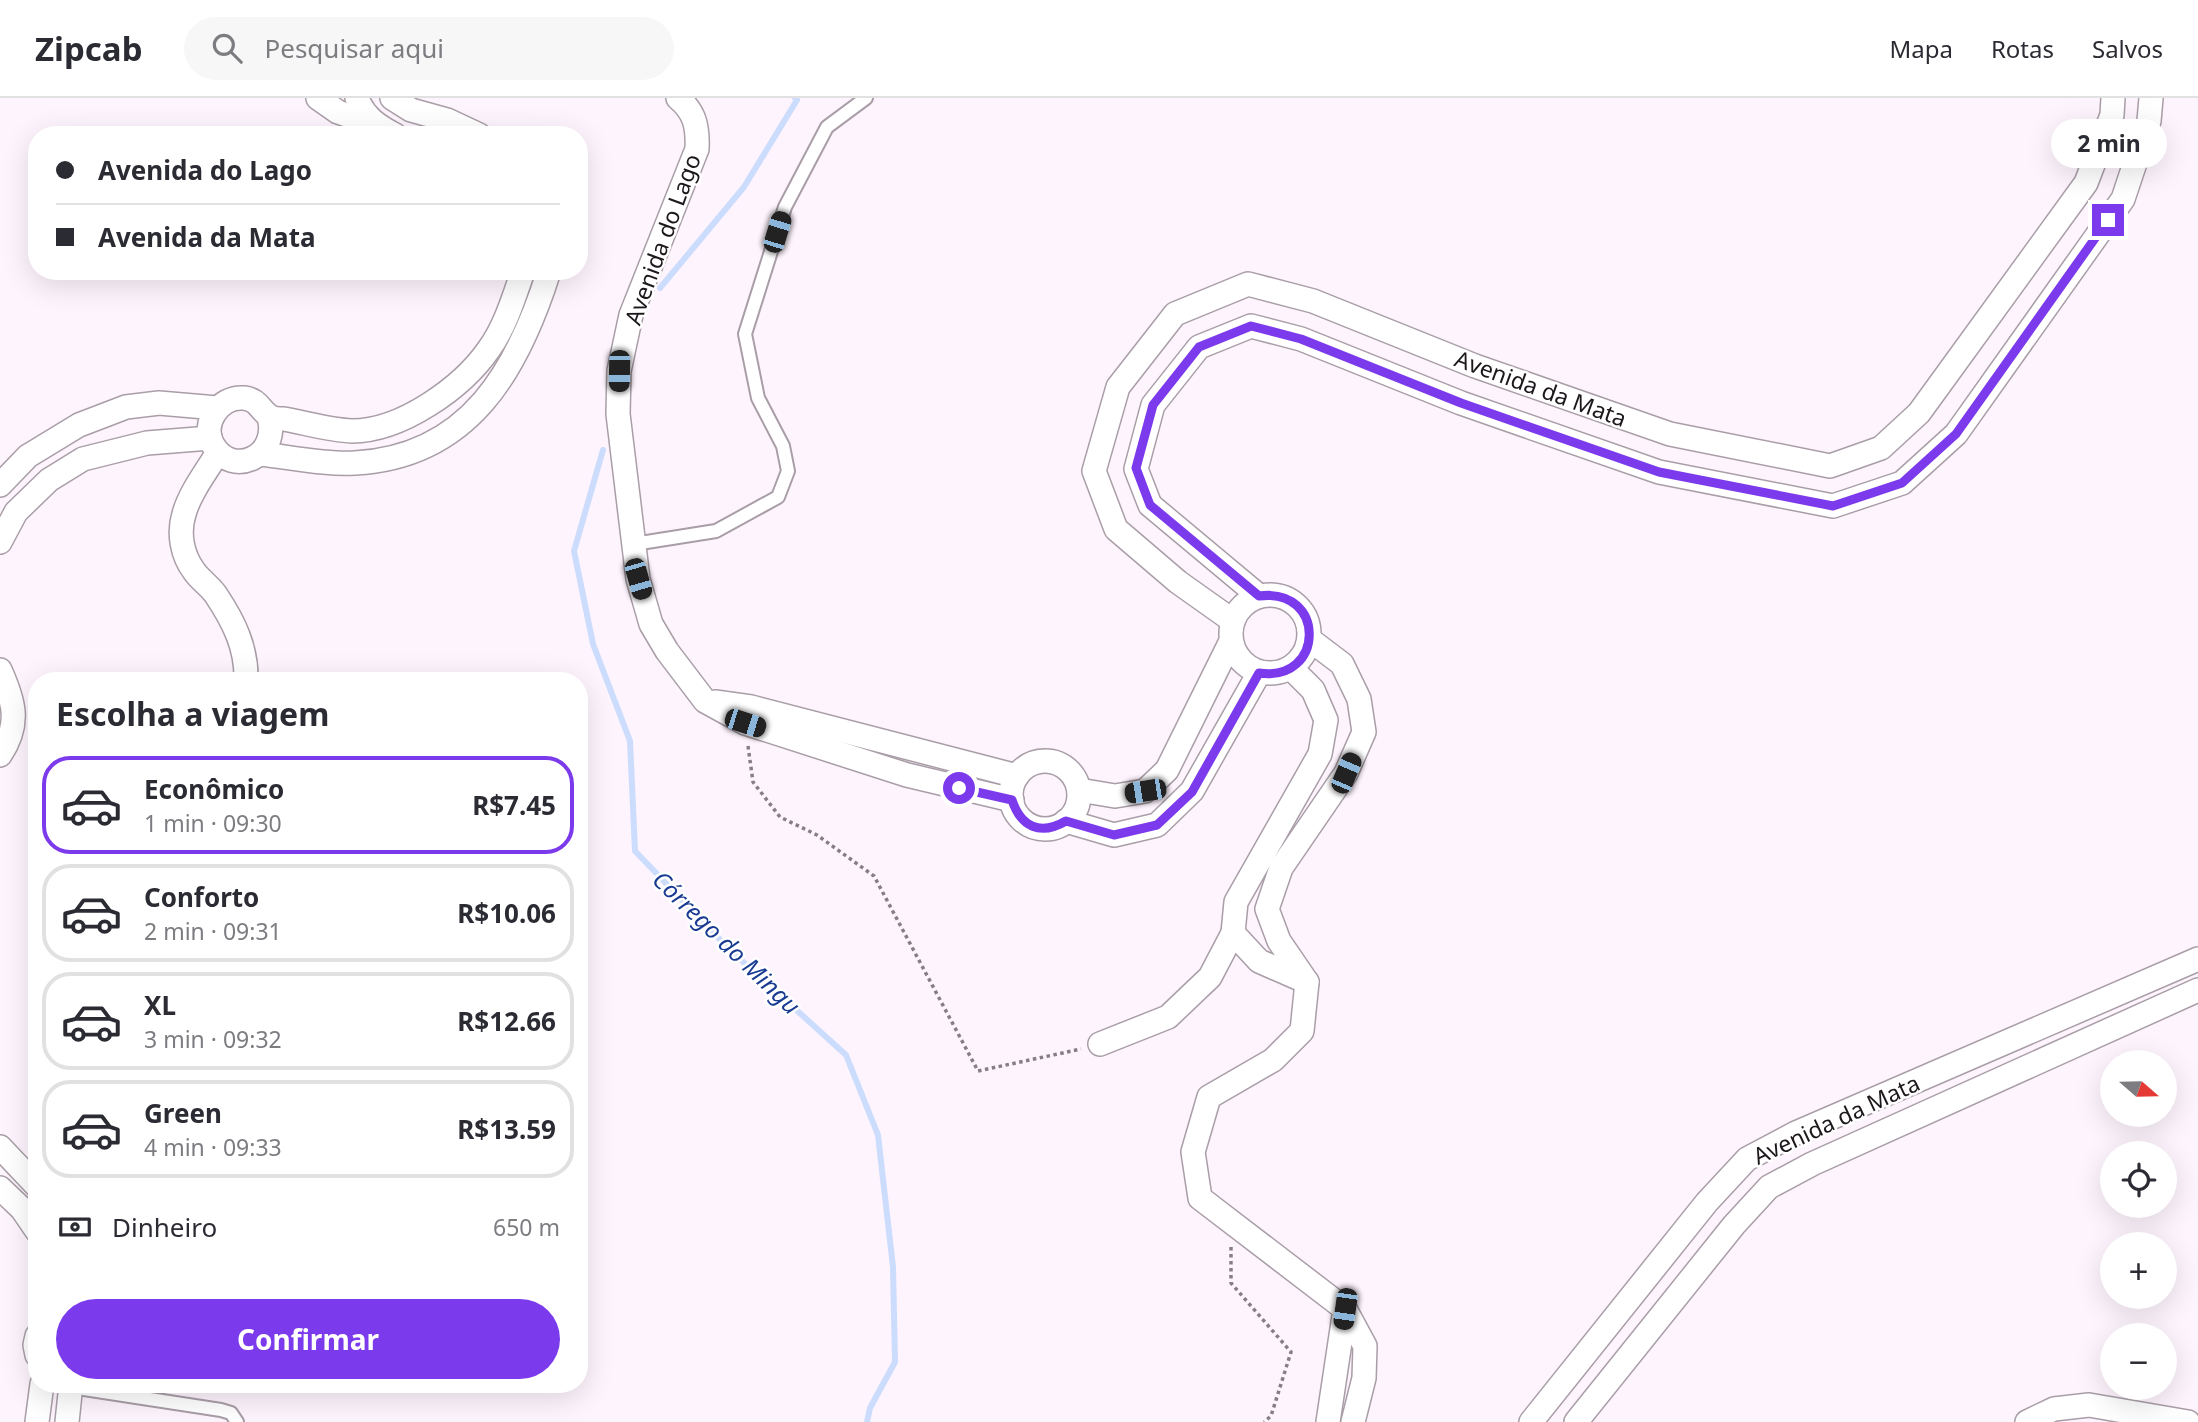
<!DOCTYPE html>
<html lang="pt">
<meta charset="utf-8">
<style>
body{margin:0;font-family:"Noto Sans",sans-serif;background:#f7f7f7;color:#2b2b33;height:100vh;display:flex;flex-direction:column;font-size:26px;white-space:nowrap}
*{box-sizing:border-box;margin:0}
p{font-size:23px;color:#7c7c81}
.icon{flex:none;width:38px;height:38px;fill:none;stroke:currentColor;stroke-width:2;stroke-linecap:round;stroke-linejoin:round}
.map{position:relative;flex:1;overflow:hidden}
.panel{position:absolute;left:28px;top:574px;width:560px;height:721px;display:flex;flex-direction:column;background:#fff;border-radius:28px;box-shadow:0 7px 28px #0002}
.panel>*{flex:none}
.guide{position:absolute;left:28px;top:28px;width:560px;height:154px;border-radius:28px;box-shadow:0 7px 28px #0002;display:grid;align-content:center;height:154px;padding:0 28px;background:#fff}
.needle{width:46px;rotate:110deg}
.controls{position:absolute;left:2100px;top:952px;display:grid;gap:14px}
.controls a{display:grid;place-items:center;width:77px;height:77px;border-radius:50%;background:#fff;box-shadow:0 7px 28px #0002;font-size:35px}
.end{position:absolute;width:32px;height:32px;margin:-16px;border:9px solid #7c3aed;background:#fff;box-shadow:0 0 0 4px #fff}
.from{border-radius:50%}
.bubble{position:absolute;height:49px;border-radius:24px;background:#fff;box-shadow:0 7px 28px #0002;font-size:23px;font-weight:700;line-height:49px;text-align:center}
.car{position:absolute;width:21px;height:42px;margin:-21px -10px;border-radius:9px;box-shadow:0 0 5px 2px #0007;background:linear-gradient(#222 24%,#8ab4d8 0 40%,#222 0 76%,#8ab4d8 0 86%,#222 0)}
.guide b{display:flex;align-items:center;gap:24px;height:66px;font-size:26px}
.guide b+b{border-top:2px solid #e1e1e2}
.guide i{width:18px;height:18px;background:#2b2b33}
ul{padding:0;list-style:none}
li{display:flex;align-items:center;gap:21px;height:98px;margin:0 14px 10px;padding:0 14px;border:4px solid #e1e1e2;border-radius:28px}
li div{flex:1}
li b{display:block;font-size:26px}
li em{font-style:normal;font-weight:700}
li.on{border-color:#7c3aed}
li>.icon{width:63px;height:63px;stroke-width:1.5}
h2{padding:0 28px;font-size:32px;line-height:84px}
.pay{display:flex;align-items:center;gap:18px;height:77px;padding:0 28px;font-size:26px}
.pay p{margin-inline-start:auto}
.button{display:flex;gap:14px;margin-top:auto;padding:14px 28px}
.button a{flex:1;height:80px;border-radius:42px;background:#7c3aed;color:#fff;font-size:28px;font-weight:700;line-height:80px;text-align:center}
header{display:flex;align-items:center;gap:42px;box-sizing:border-box;height:98px;padding:0 35px;background:#fff;border-bottom:2px solid #e1e1e2}
header strong{font-size:33px}
nav{display:flex;gap:38px;margin-inline-start:auto;font-size:24px}
.search{width:490px;height:63px;background:#f7f7f7;display:flex;align-items:center;gap:18px;box-sizing:border-box;padding:0 24px;border-radius:38px;color:#7c7c81;font-size:26px}
.map>svg:first-child{display:block}
.lines{fill:none;stroke-linecap:round;stroke-linejoin:round}
.stream{stroke:#ccdcfc;stroke-width:6}
.service-casing{stroke:#a99ea8;stroke-width:16}
.minor-casing{stroke:#a99ea8;stroke-width:26}
.path{stroke:#857f85;stroke-width:3.5;stroke-dasharray:3.5 3.5;stroke-linecap:butt}
.service{stroke:#fff;stroke-width:12}
.minor{stroke:#fff;stroke-width:23}
.route{stroke:#7c3aed;stroke-width:9}
.labels{text-anchor:middle;dominant-baseline:central;stroke-width:5;stroke-linejoin:round;paint-order:stroke}
.street-label{font-size:23px;fill:#1c181c;stroke:#fff}
.water-label{font-size:24px;font-style:italic;fill:#193b92;stroke:#fff}
</style>
<header>
<strong>Zipcab</strong>
<div class="search"><svg class="icon" aria-label="search" viewBox="0 0 24 24"><circle cx="10" cy="10" r="6"/><path d="M15 15l6 6"/></svg>Pesquisar aqui</div>
<nav><a>Mapa</a><a>Rotas</a><a>Salvos</a></nav>
</header>
<div class="map">
<svg width="2198" height="1324" viewBox="0 0 2198 1324">
<rect width="100%" height="100%" fill="#fef4fd"/>
<g class="lines">
<g class="stream">
<polyline points="660,190 744,89 797,2 795,0"/>
<polyline points="603,352 574,453 593,546 630,643 635,753 729,851 846,957 878,1037 893,1169 895,1264 870,1310 867,1324"/>
</g>
<defs>
<g id="service">
<polyline points="634,446 716,433 778,399 788,373 783,348 758,300 745,236 785,109 827,29 866,0"/>
<polyline points="71,1289 221,1312 231,1315 237,1324"/>
</g>
<g id="minor">
<polyline points="318,0 338,14 378,28"/>
<path d="M357,0C364,19 378,28 395,37"/>
<polyline points="392,0 411,12 447,22 479,37"/>
<path d="M678,0C695,14 698,29 697,51L631,217L619,273L618,316L638,481L651,526L667,553L705,603L745,625L907,677L1012,702"/>
<path d="M269,319C280,359 232,380 213,347C201,326 219,298 244,300C259,302 259,311 269,318C272,321 280,321 284,321C306,325 330,332 352,333C401,333 462,290 489,251C505,229 514,199 523,173"/>
<path d="M218,354C207,373 190,394 184,416C178,435 182,457 194,473C200,482 210,488 216,497C234,524 247,550 246,583"/>
<path d="M260,356C290,359 326,367 355,365C470,359 518,271 549,173"/>
<polyline points="0,387 28,358 79,327 126,309 159,305 217,310"/>
<polyline points="0,444 16,414 49,382 83,361 147,345 210,340"/>
<circle cx="1270" cy="536" r="39"/>
<polyline points="1259,498 1150,407 1136,371 1153,307 1199,249 1251,228 1301,241 1461,305 1659,374 1833,408 1902,385 1956,336 2123,101 2149,23 2151,0"/>
<polyline points="1233,523 1178,484 1116,431 1094,373 1118,289 1175,216 1248,186 1313,203 1475,268 1670,336 1830,368 1881,350 1919,315 2086,85 2112,17 2113,0"/>
<polyline points="1309,541 1342,566 1359,601 1364,634 1346,675 1281,770 1267,811 1279,843 1307,884 1302,933 1273,962 1209,999 1193,1054 1200,1100 1345,1211 1365,1248 1364,1280 1353,1324"/>
<polyline points="1291,570 1313,592 1326,622 1320,656 1236,804 1233,835 1259,863 1307,884"/>
<path d="M0,572C14,603 21,626 0,657"/>
<polyline points="715,604 751,609 1017,678"/>
<circle cx="1045" cy="697" r="34"/>
<polyline points="1079,692 1115,698 1145,693 1167,672 1231,543"/>
<polyline points="1066,723 1114,737 1157,727 1192,693 1259,575"/>
<polyline points="1100,946 1168,919 1210,879 1233,835"/>
<polyline points="0,1049 37,1088"/>
<polyline points="0,1090 22,1111 37,1133"/>
<polyline points="37,1238 35,1247 37,1257"/>
<polyline points="37,1324 42,1286"/>
<polyline points="67,1324 71,1286"/>
<polyline points="1328,1324 1345,1211"/>
<polyline points="1531,1324 1707,1104 1747,1061 1796,1035 2198,861"/>
<polyline points="1576,1324 1734,1127 1769,1089 1812,1066 2198,892"/>
<polyline points="2027,1324 2054,1311 2089,1307 2188,1324"/>
</g>
</defs>
<use href="#service" class="service-casing"/>
<use href="#minor" class="minor-casing"/>
<g class="path">
<polyline points="748,648 753,684 780,719 817,737 874,778 978,973 1081,951"/>
<polyline points="1231,1149 1231,1185 1291,1254 1271,1318 1264,1324"/>
</g>
<use href="#service" class="service"/>
<use href="#minor" class="minor"/>
</g>
<g class="lines">
<path class="route" d="M959,690L1012,702C1021,729 1040,738 1066,723L1114,737L1157,727L1192,694L1259,575C1325,585 1327,489 1259,498L1150,407L1136,370L1153,307L1199,249L1251,228L1301,241L1461,305L1659,374L1833,408L1902,385L1956,336L2108,122"/>
</g>
<g class="labels">
<g class="street-label">
<text transform="translate(662 141) rotate(-70)">Avenida do Lago</text>
<text transform="translate(1541 290) rotate(20)">Avenida da Mata</text>
<text transform="translate(1836 1021) rotate(-25)">Avenida da Mata</text>
</g>
<g class="water-label">
<text transform="translate(727 844) rotate(44)">Córrego do Mingu</text>
</g>
</g>
</svg>
<div class="controls">
<a><svg class="needle" viewBox="-14 -14 28 28"><path d="M0-13l5 13h-10z" fill="#e53935"/><path d="M0 13l5-13h-10z" fill="#7c7c81"/></svg></a>
<a><svg class="icon" aria-label="locate" viewBox="0 0 24 24"><circle cx="12" cy="12" r="6"/><path d="M12 2v4M12 18v4M2 12h4M18 12h4"/></svg></a>
<a>+</a>
<a>−</a>
</div>
<i class="end from" style="left:959px;top:690px"></i>
<i class="end" style="left:2108px;top:122px"></i>
<div class="bubble" style="left:2051px;top:21px;width:116px">2 min</div>
<i class="car" style="left:777px;top:134px;rotate:17deg"></i>
<i class="car" style="left:619px;top:273px;rotate:181deg"></i>
<i class="car" style="left:638px;top:481px;rotate:164deg"></i>
<i class="car" style="left:745px;top:625px;rotate:108deg"></i>
<i class="car" style="left:1346px;top:675px;rotate:23deg"></i>
<i class="car" style="left:1145px;top:693px;rotate:261deg"></i>
<i class="car" style="left:1345px;top:1211px;rotate:188deg"></i>
<div class="guide">
<b><i class="from"></i>Avenida do Lago</b>
<b><i></i>Avenida da Mata</b>
</div>
<section class="panel">
<h2>Escolha a viagem</h2>
<ul>
<li class="on"><svg class="icon" aria-label="car" viewBox="0 0 24 24"><path d="M5 17H2v-5l4-1 3-4h7l3 4 3 1v5h-3M9 17h6M6 11h13"/><circle cx="7" cy="17" r="2"/><circle cx="17" cy="17" r="2"/></svg><div><b>Econômico</b><p>1 min · 09:30</p></div><em>R$7.45</em></li>
<li><svg class="icon" aria-label="car" viewBox="0 0 24 24"><path d="M5 17H2v-5l4-1 3-4h7l3 4 3 1v5h-3M9 17h6M6 11h13"/><circle cx="7" cy="17" r="2"/><circle cx="17" cy="17" r="2"/></svg><div><b>Conforto</b><p>2 min · 09:31</p></div><em>R$10.06</em></li>
<li><svg class="icon" aria-label="car" viewBox="0 0 24 24"><path d="M5 17H2v-5l4-1 3-4h7l3 4 3 1v5h-3M9 17h6M6 11h13"/><circle cx="7" cy="17" r="2"/><circle cx="17" cy="17" r="2"/></svg><div><b>XL</b><p>3 min · 09:32</p></div><em>R$12.66</em></li>
<li><svg class="icon" aria-label="car" viewBox="0 0 24 24"><path d="M5 17H2v-5l4-1 3-4h7l3 4 3 1v5h-3M9 17h6M6 11h13"/><circle cx="7" cy="17" r="2"/><circle cx="17" cy="17" r="2"/></svg><div><b>Green</b><p>4 min · 09:33</p></div><em>R$13.59</em></li>
</ul>
<div class="pay"><svg class="icon" aria-label="cash" viewBox="0 0 24 24"><path d="M3 7h18v10H3z"/><circle cx="12" cy="12" r="2"/></svg>Dinheiro<p>650 m</p></div>
<div class="button"><a>Confirmar</a></div>
</section>
</div>
